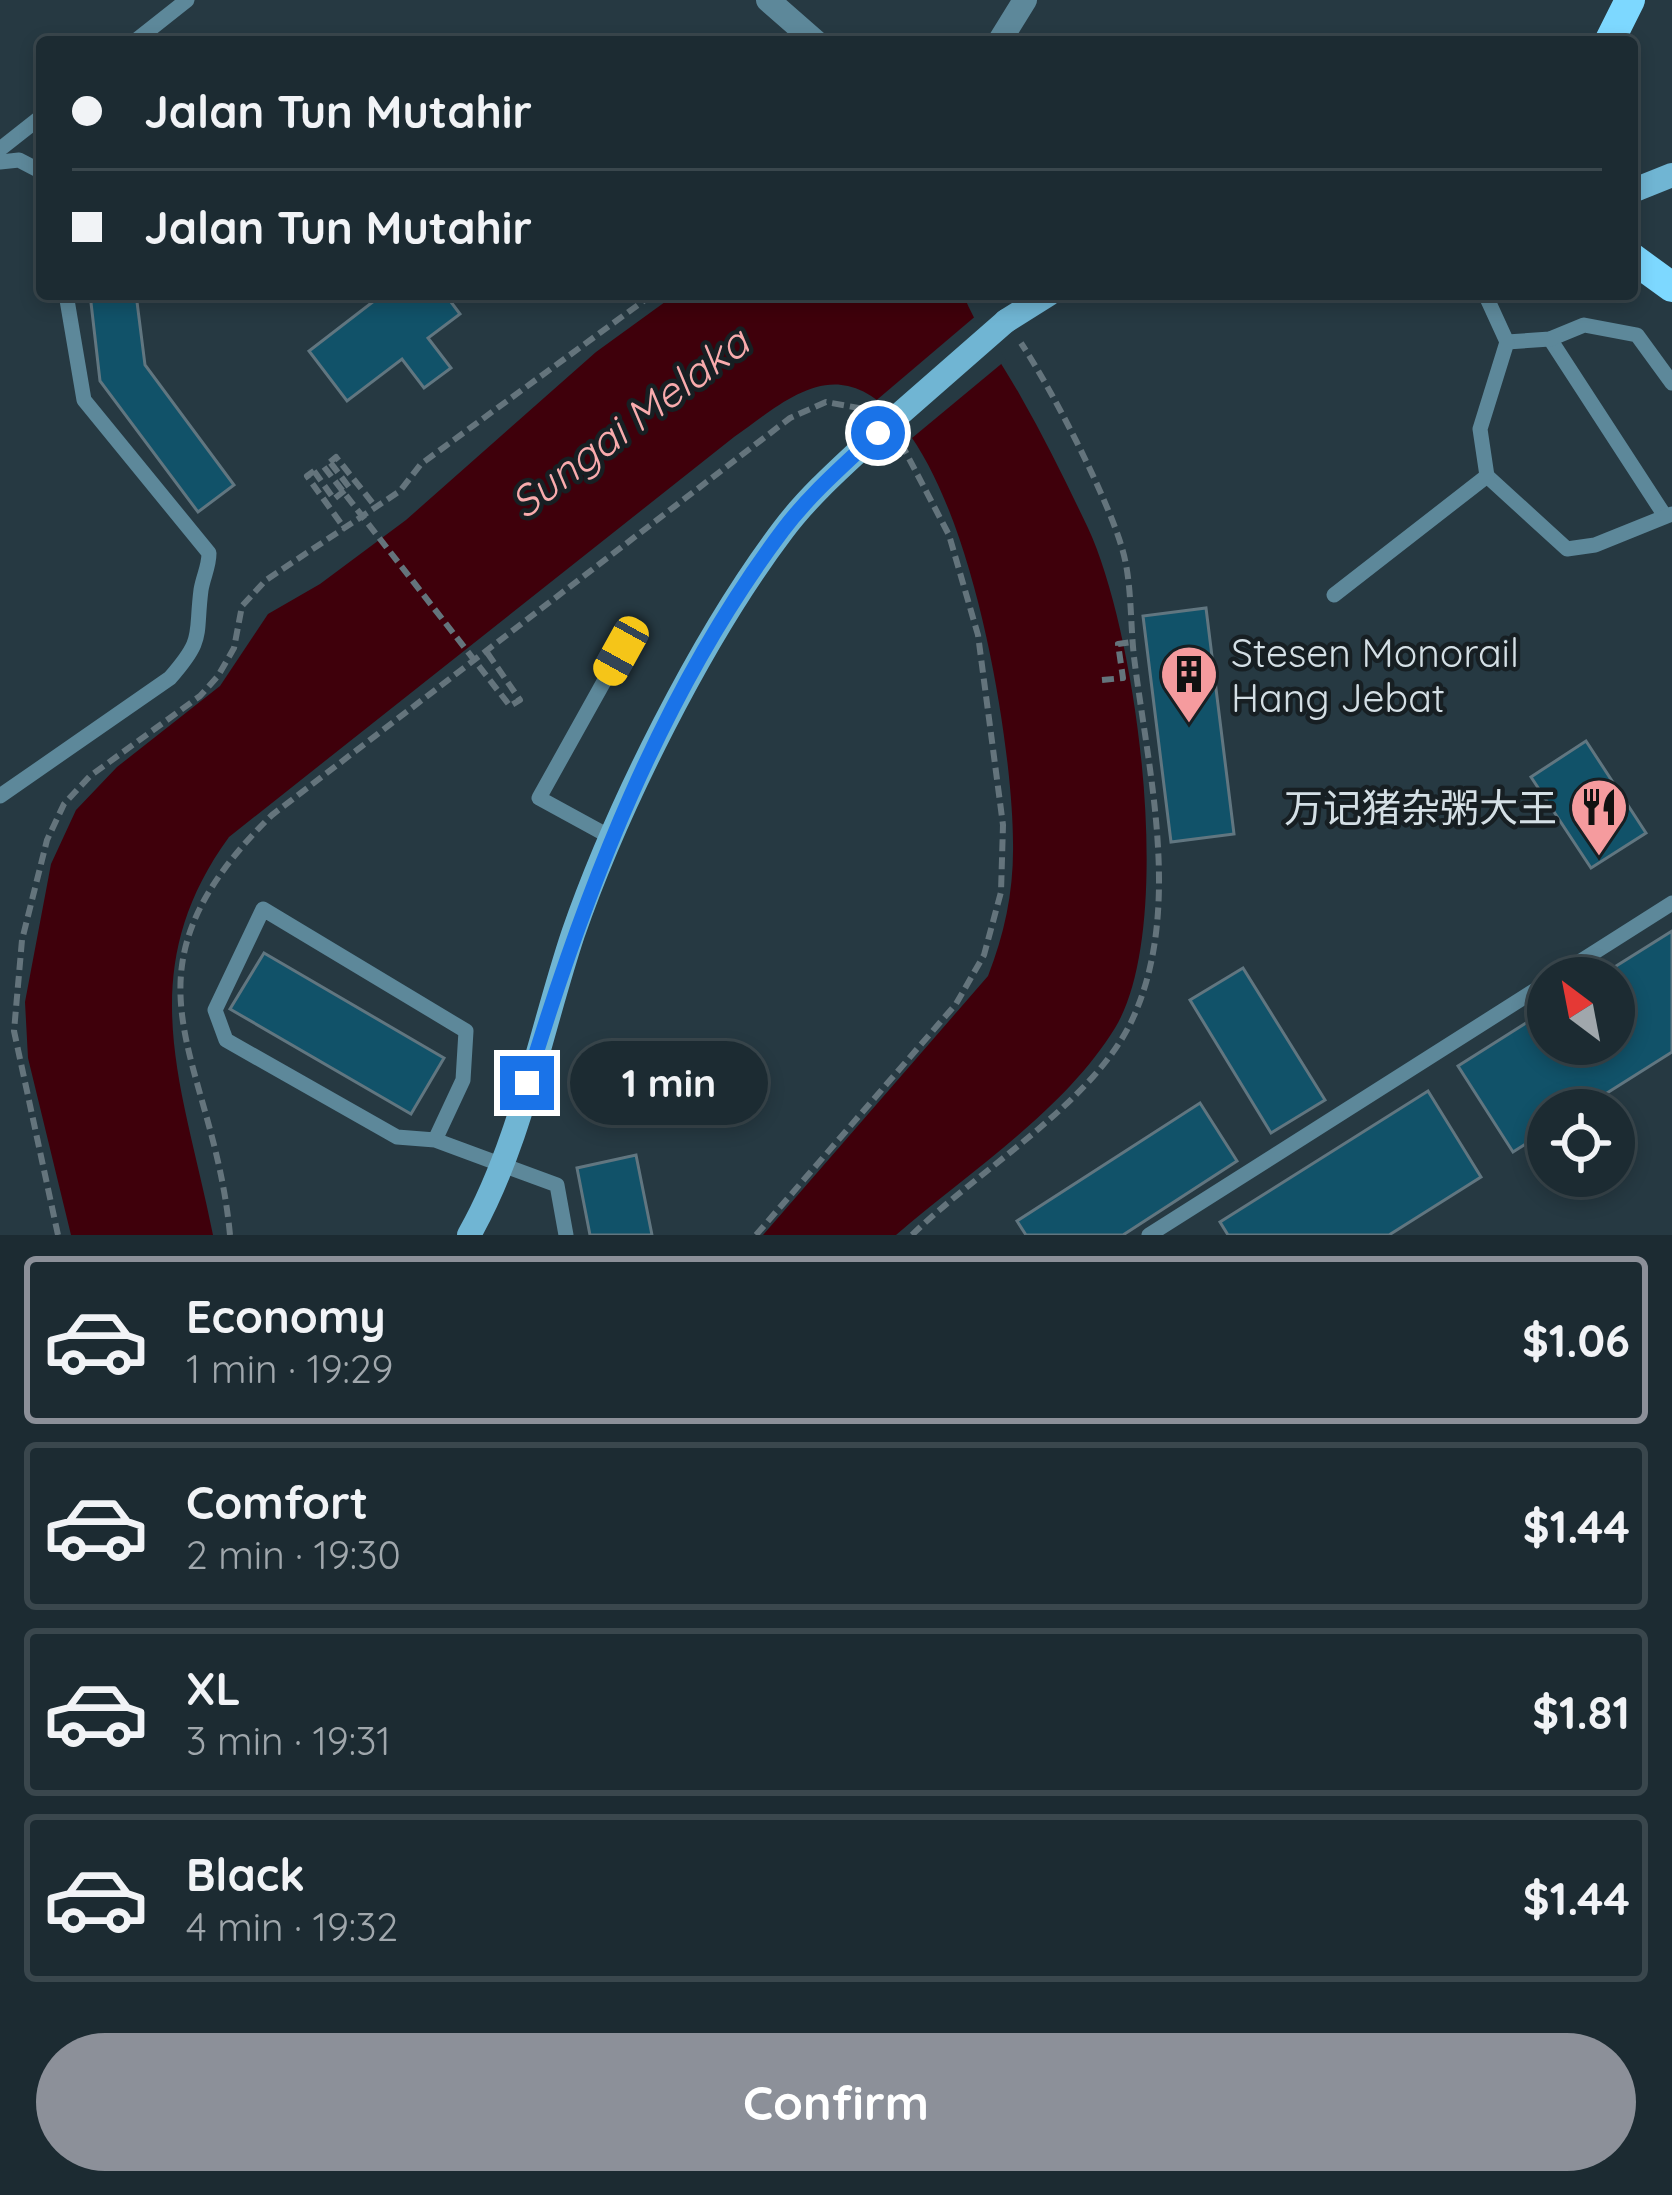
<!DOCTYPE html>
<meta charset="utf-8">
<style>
body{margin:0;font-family:Quicksand,"Noto Sans SC",sans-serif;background:#25333a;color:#f1f3f6;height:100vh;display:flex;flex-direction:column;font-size:45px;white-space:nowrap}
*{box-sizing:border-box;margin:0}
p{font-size:39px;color:#a0a7ac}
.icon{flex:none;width:66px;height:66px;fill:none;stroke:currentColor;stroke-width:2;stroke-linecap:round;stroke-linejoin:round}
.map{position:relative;height:1235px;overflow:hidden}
.drawer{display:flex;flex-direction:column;background:#1c2b32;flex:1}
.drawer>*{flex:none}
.guide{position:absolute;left:36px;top:36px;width:1602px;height:264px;border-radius:12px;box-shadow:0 6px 18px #0003,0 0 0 3px #3a474d;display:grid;align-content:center;height:264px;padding:0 36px;background:#1c2b32}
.needle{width:78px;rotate:328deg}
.controls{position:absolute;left:1527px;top:957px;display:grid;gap:24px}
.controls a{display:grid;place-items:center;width:108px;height:108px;border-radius:50%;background:#1c2b32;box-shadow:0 6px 18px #0003,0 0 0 3px #3a474d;font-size:60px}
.end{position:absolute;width:54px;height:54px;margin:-27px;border:15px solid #1a73e8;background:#fff;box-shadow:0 0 0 6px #fff}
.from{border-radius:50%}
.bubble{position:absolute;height:84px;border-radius:42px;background:#1c2b32;box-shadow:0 6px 18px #0003,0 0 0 3px #3a474d;font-size:39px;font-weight:700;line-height:84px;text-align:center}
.car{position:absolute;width:36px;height:72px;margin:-36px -18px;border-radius:15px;box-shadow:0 0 9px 3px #0007;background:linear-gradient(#f5c518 24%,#345 0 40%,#f5c518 0 76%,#345 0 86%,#f5c518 0)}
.guide b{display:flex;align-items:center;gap:42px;height:114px;font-size:45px}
.guide b+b{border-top:3px solid #3a474d}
.guide i{width:30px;height:30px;background:#f1f3f6}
ul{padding:21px 0 0;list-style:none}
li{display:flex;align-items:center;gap:36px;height:168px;margin:0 24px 18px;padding:0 12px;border:6px solid #3a474d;border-radius:12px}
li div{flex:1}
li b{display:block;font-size:45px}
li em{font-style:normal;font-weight:700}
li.selected{border-color:#8c9099}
li>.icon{width:108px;height:108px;stroke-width:1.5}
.button{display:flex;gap:24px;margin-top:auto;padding:24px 36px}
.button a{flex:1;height:138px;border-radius:72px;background:#8c9099;color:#fff;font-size:48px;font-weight:700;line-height:138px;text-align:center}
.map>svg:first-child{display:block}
.water{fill:#3f000b}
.pier{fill:#263942}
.building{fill:#115269;stroke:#617680;stroke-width:3}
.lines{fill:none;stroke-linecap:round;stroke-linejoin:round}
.path{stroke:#64747c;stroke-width:6;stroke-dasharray:12 6;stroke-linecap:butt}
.lane{stroke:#5d889a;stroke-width:15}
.street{stroke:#5d889a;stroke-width:24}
.secondary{stroke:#70b5d3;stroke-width:24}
.primary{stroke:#7dd8ff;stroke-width:30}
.secondary-bridge{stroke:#70b5d3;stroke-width:24}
.route{stroke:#1a73e8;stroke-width:15}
.labels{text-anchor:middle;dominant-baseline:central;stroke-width:9;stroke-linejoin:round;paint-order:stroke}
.poi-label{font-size:39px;fill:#d4dfe5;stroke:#171f23;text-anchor:start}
.water-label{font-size:42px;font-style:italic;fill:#f8abad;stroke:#171f23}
</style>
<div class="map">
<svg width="1672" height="1235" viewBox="0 0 1672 1235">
<rect width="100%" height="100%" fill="#263942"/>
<path class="water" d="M676,294H963C978,331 1002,363 1021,397C1045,439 1067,484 1088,528C1137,633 1177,926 1115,1028C1064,1111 969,1172 896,1235H763L988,976C1005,933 1014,889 1013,842C1013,741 964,414 848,386C807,376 765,416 734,437L229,837C130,973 184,1088 213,1235H71L28,1058L25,1002L51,864L76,810L117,767L220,686L268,614L320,584L406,520L596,352Z"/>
<polygon class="pier" points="978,314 1006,360 906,443 872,404"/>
<g class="building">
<polygon points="90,294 136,294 145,365 234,485 198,512 100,381"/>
<polygon points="383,294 445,294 460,314 428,338 451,368 424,388 402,359 347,401 309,351"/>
<polygon points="1206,608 1234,834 1171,842 1143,616"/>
<polygon points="1586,741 1646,833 1591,868 1531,777"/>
<polygon points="1672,931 1672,1052 1580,1110 1548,1110 1548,1130 1513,1152 1458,1066 1548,1009 1548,1044 1614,1044 1614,978 1597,978"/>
<polygon points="264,953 444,1058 411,1114 230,1009"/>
<polygon points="1243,968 1325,1100 1271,1133 1190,1000"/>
<polygon points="1428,1091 1481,1177 1389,1235 1228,1235 1220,1222"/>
<polygon points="1200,1103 1237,1161 1123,1235 1026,1235 1017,1221"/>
<polygon points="636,1155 652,1235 590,1235 577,1168"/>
</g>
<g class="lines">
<g class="path">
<polyline points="330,462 336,457 375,506"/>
<polyline points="324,467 510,706 520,700 486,651"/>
<polyline points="314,471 334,499 349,487 330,462"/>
<polyline points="314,471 307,476 345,529"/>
<polyline points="1102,680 1123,678 1118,644 1132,642"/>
<polyline points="58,1235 14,1031 22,940 47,840 64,804 90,776 200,696 218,676 234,648 242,606 266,580 400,491 421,464 653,294"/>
<path d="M230,1235C213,1052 106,978 272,815L790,418L826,402L864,409"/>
<polyline points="756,1235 956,1004 984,955 1001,892 1003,825 978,635 949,535 903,447"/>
<path d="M912,1235C978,1170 1095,1102 1133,1018C1183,908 1148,771 1134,657C1130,622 1132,581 1122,548C1106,494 1052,390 1021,343"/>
</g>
<g class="lane">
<polyline points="134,42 187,0"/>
<polyline points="0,149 42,116"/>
<polyline points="0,162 19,160 42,172"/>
<polyline points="1550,339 1665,516"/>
<polyline points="1507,342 1550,339 1584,325 1637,335 1672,383"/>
<polyline points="1487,476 1567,549 1595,545 1672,514"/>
<polyline points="1334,595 1487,476 1480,429 1507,342 1485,294"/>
<path d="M0,796L170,678C205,638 195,637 201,590C203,577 209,567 209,553L84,400L66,294"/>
<polyline points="614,839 539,798 621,651"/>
<polyline points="1554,978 1672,903"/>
<polyline points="435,1140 463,1080 466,1031 263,909 215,1010 226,1040 397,1137 435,1140 557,1185 566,1235"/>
<polyline points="1149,1235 1548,982"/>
</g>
<g class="street">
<polyline points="768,0 816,42"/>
<polyline points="999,42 1025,0"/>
</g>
<g class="secondary">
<polyline points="1632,191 1672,175"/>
<polyline points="1006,321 1049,294"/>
<path d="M469,1235C521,1143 540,1033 573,934C617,807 702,637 783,530C810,494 845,464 878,433"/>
</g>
<g class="primary">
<polyline points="1609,42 1630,0"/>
<polyline points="1632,258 1672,287"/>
</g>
<polyline class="secondary-bridge" points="878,433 1006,321"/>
</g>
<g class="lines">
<path class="route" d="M527,1083C585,891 661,692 783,530C810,494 845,464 878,433"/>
</g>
<defs>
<symbol id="building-pin" viewBox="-11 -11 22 30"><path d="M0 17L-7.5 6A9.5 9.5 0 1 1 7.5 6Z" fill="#f59b9e" stroke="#171f23"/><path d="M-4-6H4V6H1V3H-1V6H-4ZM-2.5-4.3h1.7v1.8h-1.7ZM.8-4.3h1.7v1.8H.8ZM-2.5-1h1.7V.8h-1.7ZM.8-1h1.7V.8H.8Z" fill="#111"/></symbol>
<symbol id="restaurant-pin" viewBox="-11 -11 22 30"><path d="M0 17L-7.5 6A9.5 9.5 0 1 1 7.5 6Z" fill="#f59b9e" stroke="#171f23"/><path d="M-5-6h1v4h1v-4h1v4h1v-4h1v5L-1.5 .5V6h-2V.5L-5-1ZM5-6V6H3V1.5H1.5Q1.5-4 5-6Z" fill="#111"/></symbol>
</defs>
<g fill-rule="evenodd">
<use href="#building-pin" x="1156" y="641" width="66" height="90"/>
<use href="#restaurant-pin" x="1566" y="774" width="66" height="90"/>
</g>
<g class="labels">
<g class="poi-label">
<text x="1231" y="652">Stesen Monorail<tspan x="1231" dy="45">Hang Jebat</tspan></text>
<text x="1557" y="807" text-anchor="end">万记猪杂粥大王</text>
</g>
<g class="water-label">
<text transform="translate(629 422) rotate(-37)">Sungai Melaka</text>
</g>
</g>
</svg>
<div class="controls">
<a><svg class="needle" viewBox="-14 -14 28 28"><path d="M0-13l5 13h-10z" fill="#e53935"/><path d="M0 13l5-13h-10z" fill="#a0a7ac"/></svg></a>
<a><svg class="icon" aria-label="locate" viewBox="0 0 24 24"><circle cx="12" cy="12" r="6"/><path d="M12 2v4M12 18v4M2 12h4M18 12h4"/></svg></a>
</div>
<i class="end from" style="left:878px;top:433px"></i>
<i class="end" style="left:527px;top:1083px"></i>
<div class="bubble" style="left:570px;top:1041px;width:198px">1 min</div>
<i class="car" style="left:621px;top:651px;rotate:209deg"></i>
<div class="guide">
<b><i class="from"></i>Jalan Tun Mutahir</b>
<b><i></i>Jalan Tun Mutahir</b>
</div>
</div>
<section class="drawer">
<ul>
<li class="selected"><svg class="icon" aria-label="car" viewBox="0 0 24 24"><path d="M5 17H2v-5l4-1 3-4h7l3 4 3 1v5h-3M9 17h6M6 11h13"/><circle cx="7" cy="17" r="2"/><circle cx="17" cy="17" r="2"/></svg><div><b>Economy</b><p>1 min · 19:29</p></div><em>$1.06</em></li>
<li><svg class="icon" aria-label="car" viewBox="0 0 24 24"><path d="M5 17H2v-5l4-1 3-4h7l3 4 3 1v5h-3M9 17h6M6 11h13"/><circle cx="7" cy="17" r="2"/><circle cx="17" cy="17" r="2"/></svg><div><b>Comfort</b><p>2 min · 19:30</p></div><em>$1.44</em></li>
<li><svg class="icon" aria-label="car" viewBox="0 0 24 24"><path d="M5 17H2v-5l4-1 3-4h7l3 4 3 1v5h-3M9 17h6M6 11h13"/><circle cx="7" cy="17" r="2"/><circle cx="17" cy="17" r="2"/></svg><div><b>XL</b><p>3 min · 19:31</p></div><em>$1.81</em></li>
<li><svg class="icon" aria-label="car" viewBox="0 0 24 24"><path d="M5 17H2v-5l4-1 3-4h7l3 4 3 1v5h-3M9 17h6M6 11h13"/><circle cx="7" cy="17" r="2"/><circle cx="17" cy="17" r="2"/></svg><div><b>Black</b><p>4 min · 19:32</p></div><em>$1.44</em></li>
</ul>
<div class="button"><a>Confirm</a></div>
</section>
